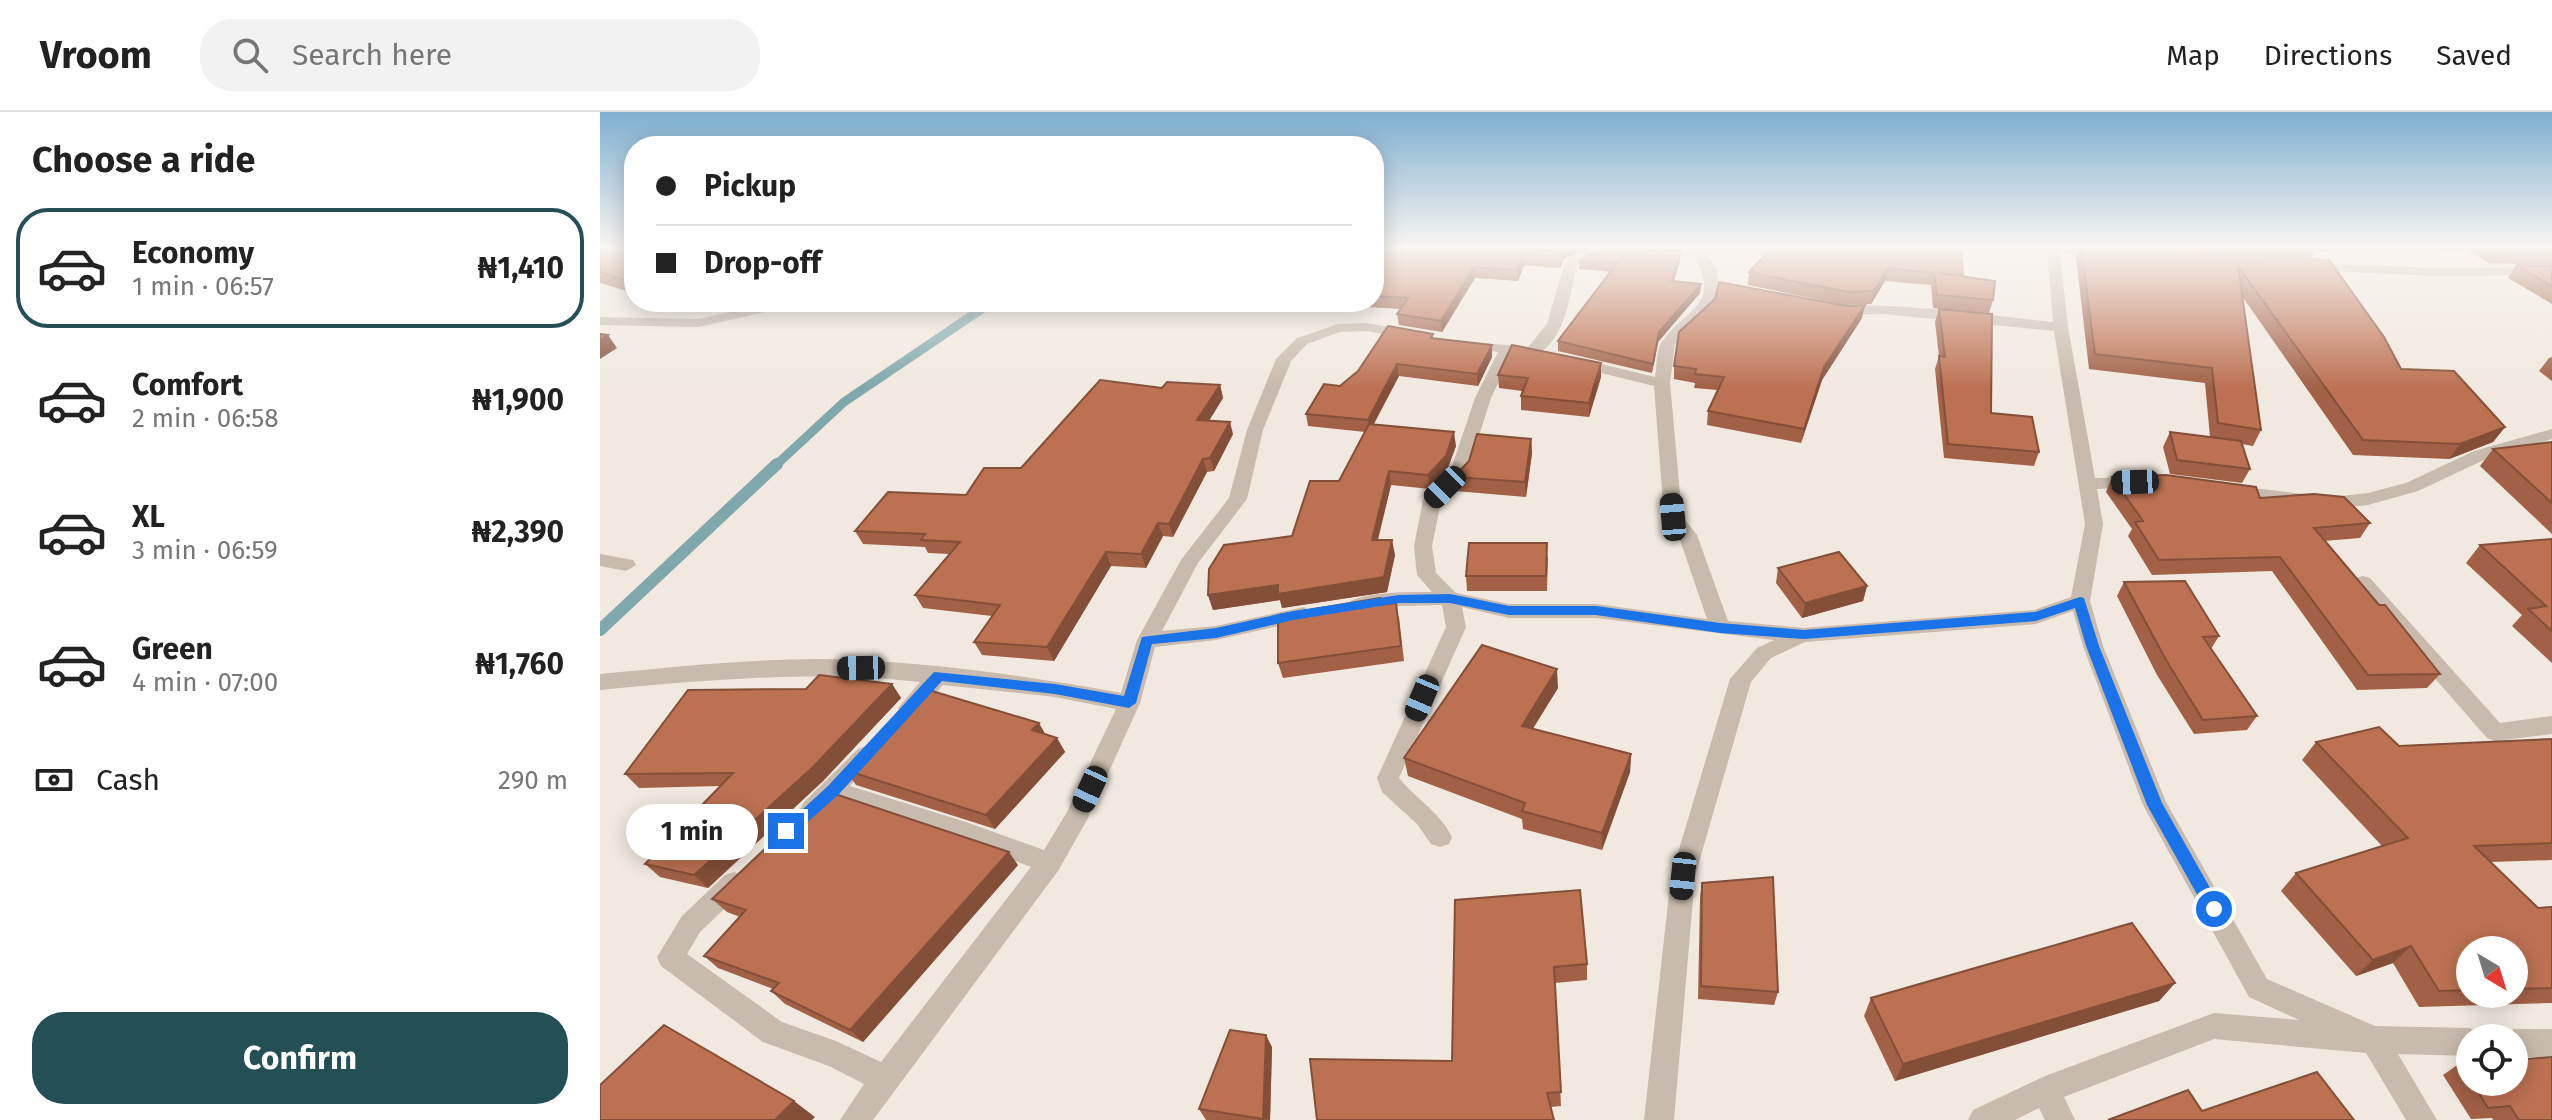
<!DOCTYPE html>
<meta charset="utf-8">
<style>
body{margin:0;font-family:"Fira Sans",sans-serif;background:#f2f2f2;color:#222;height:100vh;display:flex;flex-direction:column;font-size:30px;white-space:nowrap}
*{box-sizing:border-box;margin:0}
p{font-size:26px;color:#767676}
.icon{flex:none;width:44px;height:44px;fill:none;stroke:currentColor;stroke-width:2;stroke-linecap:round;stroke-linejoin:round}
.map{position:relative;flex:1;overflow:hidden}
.side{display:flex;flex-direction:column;background:#fff;width:600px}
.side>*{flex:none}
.hud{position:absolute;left:24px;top:24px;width:760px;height:176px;border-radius:32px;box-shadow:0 4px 20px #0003;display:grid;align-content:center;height:176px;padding:0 32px;background:#fff}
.needle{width:52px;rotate:142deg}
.fabs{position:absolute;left:1856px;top:824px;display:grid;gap:16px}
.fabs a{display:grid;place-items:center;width:72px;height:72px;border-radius:50%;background:#fff;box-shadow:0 4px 20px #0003;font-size:40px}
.end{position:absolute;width:36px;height:36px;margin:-18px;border:10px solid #1a73e8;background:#fff;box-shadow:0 0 0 4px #fff}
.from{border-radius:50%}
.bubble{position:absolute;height:56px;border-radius:28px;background:#fff;box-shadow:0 4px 20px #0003;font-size:26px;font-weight:700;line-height:56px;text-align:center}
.car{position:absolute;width:24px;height:48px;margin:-24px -12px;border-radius:10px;box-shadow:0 0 6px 2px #0007;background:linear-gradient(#222 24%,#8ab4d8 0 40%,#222 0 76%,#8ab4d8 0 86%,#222 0)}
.hud b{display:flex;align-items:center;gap:28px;height:76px;font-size:30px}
.hud b+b{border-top:2px solid #e0e0e0}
.hud i{width:20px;height:20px;background:#222}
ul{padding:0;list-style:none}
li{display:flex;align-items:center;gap:24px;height:120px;margin:0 16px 12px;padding:0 16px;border:4px solid transparent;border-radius:32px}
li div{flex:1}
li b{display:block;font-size:30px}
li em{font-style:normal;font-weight:700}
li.current{border-color:#234f55}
li>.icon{width:72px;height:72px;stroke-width:1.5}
h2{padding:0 32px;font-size:36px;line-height:96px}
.pay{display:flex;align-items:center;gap:20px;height:88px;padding:0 32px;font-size:30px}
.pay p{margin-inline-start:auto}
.action{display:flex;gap:16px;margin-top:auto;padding:16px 32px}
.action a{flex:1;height:92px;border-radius:32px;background:#234f55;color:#fff;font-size:32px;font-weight:700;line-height:92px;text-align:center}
header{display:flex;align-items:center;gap:48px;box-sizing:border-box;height:112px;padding:0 40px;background:#fff;border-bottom:2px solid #e0e0e0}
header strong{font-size:38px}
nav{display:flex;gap:44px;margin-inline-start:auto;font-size:28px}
.search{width:560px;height:72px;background:#f2f2f2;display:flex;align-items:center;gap:20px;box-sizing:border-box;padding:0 28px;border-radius:32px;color:#767676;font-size:30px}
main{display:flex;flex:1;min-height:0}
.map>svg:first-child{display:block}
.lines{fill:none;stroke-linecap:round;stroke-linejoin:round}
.stream-far1{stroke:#80a8ac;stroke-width:9}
.stream{stroke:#80a8ac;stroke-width:12}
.minor{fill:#c8baac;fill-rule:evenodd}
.wall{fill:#a26147;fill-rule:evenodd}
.shaded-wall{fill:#844f39}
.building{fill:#bc7152;stroke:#844f39;stroke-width:2}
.route{fill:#1a73e8}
</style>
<header>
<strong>Vroom</strong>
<div class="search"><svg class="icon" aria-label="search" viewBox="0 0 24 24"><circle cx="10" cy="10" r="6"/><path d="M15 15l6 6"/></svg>Search here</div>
<nav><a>Map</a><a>Directions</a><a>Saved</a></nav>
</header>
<main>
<section class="side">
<h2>Choose a ride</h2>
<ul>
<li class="current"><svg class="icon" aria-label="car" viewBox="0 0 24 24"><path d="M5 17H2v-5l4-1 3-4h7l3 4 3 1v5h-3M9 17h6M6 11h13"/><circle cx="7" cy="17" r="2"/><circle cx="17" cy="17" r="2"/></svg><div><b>Economy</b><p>1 min · 06:57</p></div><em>₦1,410</em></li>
<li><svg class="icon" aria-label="car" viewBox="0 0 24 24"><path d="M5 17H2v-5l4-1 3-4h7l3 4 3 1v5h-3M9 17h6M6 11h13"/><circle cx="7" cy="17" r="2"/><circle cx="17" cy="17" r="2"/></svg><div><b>Comfort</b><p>2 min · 06:58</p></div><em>₦1,900</em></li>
<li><svg class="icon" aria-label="car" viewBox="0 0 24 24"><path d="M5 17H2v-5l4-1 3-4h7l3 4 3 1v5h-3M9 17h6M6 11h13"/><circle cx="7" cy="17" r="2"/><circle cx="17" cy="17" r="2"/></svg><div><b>XL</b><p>3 min · 06:59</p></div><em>₦2,390</em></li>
<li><svg class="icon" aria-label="car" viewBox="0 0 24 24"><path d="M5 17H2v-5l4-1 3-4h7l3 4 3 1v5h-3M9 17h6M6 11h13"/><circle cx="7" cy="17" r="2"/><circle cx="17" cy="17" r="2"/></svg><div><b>Green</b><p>4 min · 07:00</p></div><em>₦1,760</em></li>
</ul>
<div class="pay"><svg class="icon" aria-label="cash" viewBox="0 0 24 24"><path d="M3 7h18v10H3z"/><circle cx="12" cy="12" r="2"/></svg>Cash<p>290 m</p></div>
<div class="action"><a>Confirm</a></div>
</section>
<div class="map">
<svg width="1952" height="1008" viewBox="0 0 1952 1008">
<rect width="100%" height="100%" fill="#f1e9df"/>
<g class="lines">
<polyline class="stream-far1" points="175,354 244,290 392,190"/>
<polyline class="stream" points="0,518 177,352"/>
<g class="minor">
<path d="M1018,135L1025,139L1023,142L990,146L976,155C970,184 965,233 931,245L912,242L891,286L867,362L841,390L832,434L836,461L856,481L909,492H996L1107,507L1079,425L1064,405L1054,274L972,254L969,251L977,246L1055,265C1057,254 1056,236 1063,228C1086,197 1121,193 1095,145L1054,143L1047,139L1054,135H1139L1108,143L1118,161L1114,195L1075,232L1070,271L1082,404L1097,423L1128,509L1204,516L1434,498L1471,485L1485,412L1454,219L1284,202L1238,203L1231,199C1250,183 1418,207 1453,210L1447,140L1430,135L1510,138L1512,141L1505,145L1460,141L1468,215L1495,366L1538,365L1547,370L1538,375L1497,377L1503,412L1490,489L1503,534L1566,690L1667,867L1775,914L1870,916L1880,920L1882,926H1870V944L1798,942L1837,1008H1806L1766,941L1614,927L1464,985L1475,1008H1445L1439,996L1415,1008H1368L1373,998L1445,964L1614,901L1699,908L1649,885L1543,693L1483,534L1473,499L1436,512L1205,530L1171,546L1151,570L1095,764L1074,1008H1044L1071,764L1130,567L1157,536L1174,528L996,506H909L862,495L866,515L799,666C816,687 840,700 852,725L849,732L840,735L831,732L817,712L782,680L777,666L846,515L842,493L799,494L755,501L745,494C755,479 813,480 832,480L817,463L814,434L823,388L850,360L875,286L898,240L861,235V229L928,235L947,212L965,150L982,139Z"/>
<polygon points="1708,151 1838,156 1952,155 1952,163 1838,164 1703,158 1703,152"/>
<polygon points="172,190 189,192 187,195 99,215 0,213 0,205 99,207"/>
<path d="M767,211L810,219L817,223L810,227L767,219L740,220L707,232L691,249L663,318L647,387L598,451L562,519L616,514L704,495L714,502L711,507L616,528L555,535L540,591L488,706L458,759L273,1008H240L264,972L229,954L163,930L61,854L57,845L82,804L125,763L134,760L143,763L146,771L143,779L100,820L87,842L182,910L236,929L281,950L431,755L362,729L236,688C225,699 219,709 204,704L200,697L204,690L258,637L266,634L274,637L277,643L250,674L366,710L444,738L467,700L516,597L455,585L343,573C332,585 320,608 301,602L298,596L320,570C213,558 107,568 0,578V562C86,554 174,544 261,548C348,553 436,565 521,581L537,528L581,448L629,386L647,318L676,247L697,226L738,212Z"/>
<polygon points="1952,317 1952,327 1886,347 1818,379 1768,393 1732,397 1633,386 1624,380 1633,374 1732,385 1768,381 1806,371 1874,339"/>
<polygon points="0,442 33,448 36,453 26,459 0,454"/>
<polygon points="1763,464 1770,466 1900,611 1952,604 1952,622 1895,629 1887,626 1756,476 1753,471 1756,466"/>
<polygon points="1914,917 1952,917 1952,945 1914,945 1914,926 1902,926 1904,921"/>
</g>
</g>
<g class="wall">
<polygon points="0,135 34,135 34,181 0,171"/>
<polygon points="774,135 1003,135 980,140 964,147 960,156 924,153 918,169 875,166 842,220 799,213 797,202 801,197 684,190 774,190"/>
<polygon points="1173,135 1363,165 1393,188 1389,201 1333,196 1331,173 1285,169 1271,192 1245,193 1148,173 1149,160"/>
<polygon points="1480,135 1952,135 1952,153 1889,151 1864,136 1862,139 1729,136 1726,140 1715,139 1711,147 1801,257 1905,315 1893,330 1849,347 1753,343 1642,184 1661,318 1653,334 1642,332 1650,357 1642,371 1570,362 1563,335 1570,320 1610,325 1605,271 1489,257 1476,145"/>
<polygon points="1081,139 1080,148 1074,169 1101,172 1100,181 1058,230 1052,261 958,239 958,229 1011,160 979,157 979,148"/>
<polygon points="1916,153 1952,154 1952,192 1908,166"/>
<polygon points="64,190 86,190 79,194"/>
<polygon points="87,190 151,190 144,194 114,200"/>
<polygon points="1339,197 1391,301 1439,340 1434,354 1344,346 1335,257 1339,244 1335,210"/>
<polygon points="1262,206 1222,268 1201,331 1107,313 1108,299 1118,278 1094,276 1095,271 1074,267 1074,254"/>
<polygon points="833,226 892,245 878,274 799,264 774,312 856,334 847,358 830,377 791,373 778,428 795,443 787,480 682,496 680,488 613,498 608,483 692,424 739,369 765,320 708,314 706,302 740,274"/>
<polygon points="1952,245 1952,269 1939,259 1949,246"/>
<polygon points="1001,251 1001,265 989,305 921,298 921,284 922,279 899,276 898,263"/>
<polygon points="620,273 623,286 609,309 633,322 614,359 607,360 573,425 563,424 546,456 511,454 454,549 382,543 374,530 392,504 323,496 315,483 349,442 328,441 325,435 263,432 255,419 366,383 421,356 562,276"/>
<polygon points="931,327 932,341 926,385 855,379 854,365"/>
<polygon points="1952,330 1952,422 1880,354 1893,337"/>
<polygon points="1512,365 1660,386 1770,411 1760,426 1724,429 1840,562 1827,576 1757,578 1672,459 1552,463 1528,424 1532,417 1506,380"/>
<polygon points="1952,427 1952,551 1912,514 1922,503 1866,451 1880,433"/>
<polygon points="948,445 947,479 867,479 866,464"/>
<polygon points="1178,456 1267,474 1263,489 1202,506 1176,471"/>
<polygon points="1524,470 1619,524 1611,537 1657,604 1647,618 1594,622 1557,563 1517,484"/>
<polygon points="780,486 781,493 799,505 804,549 683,566 678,551"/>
<polygon points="292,572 301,586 223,669 108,776 60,765 45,752 120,674 39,676 25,662 206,577"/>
<polygon points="958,576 932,617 1031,642 1030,660 1002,738 923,717 922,707 808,664 804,646"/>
<polygon points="445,622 457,626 465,640 395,717 256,673 245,658"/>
<path d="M1952,627V748L1891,750L1938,796L1952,795V891L1819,895L1793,851L1756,864L1681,779L1696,761L1782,734L1702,648L1716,630L1799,634ZM1870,838H1914V882H1870Z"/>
<polygon points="418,753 263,930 185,892 171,879 173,877 118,856 104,844 140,805 127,800 112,787"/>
<polygon points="1102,771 1178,880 1174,893 1098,887 1100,785"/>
<polygon points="855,788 987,852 987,868 955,871 961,994 951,995 852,949"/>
<polygon points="1575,871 1559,889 1295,969 1264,904 1271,886"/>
<polygon points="672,935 670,1008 606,1008 599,997"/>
<polygon points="1870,950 1870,970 1914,970 1952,1008 1893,1008 1892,1006 1871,1007 1843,963 1860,951"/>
</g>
<g class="shaded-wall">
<polygon points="967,135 1003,135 980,140 964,147 960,156 960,145 964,137"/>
<polygon points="1081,139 1080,148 1071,178 1072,169"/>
<polygon points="924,142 924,153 918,169 917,158"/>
<polygon points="874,155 875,166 842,220 841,209"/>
<polygon points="1288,156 1285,169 1271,192 1274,179"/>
<polygon points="1101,172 1100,181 1058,230 1052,261 1059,220"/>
<polygon points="76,190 86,190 79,194"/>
<polygon points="107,190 151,190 144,194 114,200"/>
<polygon points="307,190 332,190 310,198"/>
<polygon points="1265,193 1262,206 1222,268 1201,331 1204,317 1224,255"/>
<polygon points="8,223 17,236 0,247 0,228"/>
<polygon points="892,233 892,245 878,274 877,262"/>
<polygon points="1001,251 1001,265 989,305 989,291"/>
<polygon points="797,252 799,264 769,320 768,308"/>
<polygon points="620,273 623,286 601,321 597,308"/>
<polygon points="630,310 633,322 614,359 610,346"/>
<polygon points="1905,315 1893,330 1849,347 1860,332"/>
<polygon points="854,320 856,334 847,358 830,377 828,363"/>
<polygon points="931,327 932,341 926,385 925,370"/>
<polygon points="603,347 607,360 573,425 569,412"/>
<polygon points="789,359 791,373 774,442 772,428"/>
<polygon points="558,411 563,424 546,456 541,442"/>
<polygon points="792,428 795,443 787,480 682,496 680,488 613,498 608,483 678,473"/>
<polygon points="506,440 511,454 454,549 447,535"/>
<polygon points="1267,474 1263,489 1202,506 1205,491"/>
<polygon points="957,557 958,576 923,633 922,614"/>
<polygon points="292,572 301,586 223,669 108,776 94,763"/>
<polygon points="439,611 447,625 432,618"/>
<polygon points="457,626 465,640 395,717 386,703"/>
<polygon points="1031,642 1030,660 1002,738 1002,721"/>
<polygon points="409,740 418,753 263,930 250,918"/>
<polygon points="1811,834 1793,851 1756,864 1773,848"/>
<polygon points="1575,871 1559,889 1295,969 1303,952"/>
<polygon points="666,923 672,935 670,1008 663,1007"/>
<polygon points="194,989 215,1005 212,1008 175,1008"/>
</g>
<g class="building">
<polygon points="0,135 34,135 34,171 0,160"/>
<polygon points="774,135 967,135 964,137 960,145 924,142 917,158 874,155 841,209 797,202 808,186 774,184"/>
<polygon points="1173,135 1361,135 1363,164 1340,161 1395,169 1393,188 1337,183 1334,161 1288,156 1274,179 1248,180 1149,160"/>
<polygon points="1481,135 1538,135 1729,148 1784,225 1801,257 1854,259 1905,315 1860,332 1763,328 1638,154 1661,318 1618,311 1612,256 1495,242"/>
<polygon points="1890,135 1952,135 1952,141 1897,139"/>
<polygon points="1018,137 1081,139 1072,169 1101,172 1059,220 1053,252 958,229 1017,151 979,148 991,142"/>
<polygon points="1916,153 1952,154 1952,174"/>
<polygon points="1119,170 1247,194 1265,193 1224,255 1204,317 1108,299 1124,265 1095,262 1096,257 1074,254 1079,220 1115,187"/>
<polygon points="1339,197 1392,202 1391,301 1432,305 1439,340 1348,332 1339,244 1345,245"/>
<polygon points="788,214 833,222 831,226 892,233 877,262 797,252 768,308 706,302 724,272 740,274 758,259"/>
<polygon points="0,222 8,223 0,228"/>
<polygon points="912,233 1001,251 989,291 921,284 928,266 898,263"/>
<polygon points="500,268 562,276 567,270 620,273 597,308 630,310 610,346 603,347 569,412 558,411 541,442 506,440 447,535 374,530 400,493 315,483 360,430 321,428 325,422 255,419 288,380 366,383 384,356 421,356"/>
<polygon points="769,312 854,320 846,344 828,363 789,359 772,428 792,428 784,465 678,482 678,473 608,483 609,457 624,433 692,424 710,369 739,369"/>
<polygon points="1570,320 1641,329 1650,357 1577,348"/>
<polygon points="877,322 931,327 925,370 854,365 869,349"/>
<polygon points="1952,330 1952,391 1893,337"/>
<polygon points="1566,363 1656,375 1660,386 1714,382 1744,385 1770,411 1714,416 1779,493 1785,493 1840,562 1768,563 1680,445 1559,448 1535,410 1543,409 1512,365"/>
<polygon points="1952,427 1952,519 1928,497 1946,494 1880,433"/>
<polygon points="869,431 947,431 946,464 866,464"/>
<polygon points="1239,440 1267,474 1205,491 1178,456"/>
<polygon points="1585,469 1619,524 1603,525 1657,604 1603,608 1566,548 1524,470"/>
<polygon points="780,486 778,493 796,491 801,534 678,551 678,503"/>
<polygon points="882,533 957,557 922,614 1031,642 1002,721 922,699 925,691 804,646"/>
<polygon points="219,563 292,572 212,656 94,763 45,752 133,661 25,662 88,578 206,577"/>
<polygon points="322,576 439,611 432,618 457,626 386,703 245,658"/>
<polygon points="1779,615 1799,634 1952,627 1952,731 1874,734 1938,796 1952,795 1952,876 1914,877 1914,838 1870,838 1870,878 1839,879 1811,834 1773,848 1696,761 1808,726 1716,630"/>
<polygon points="226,679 409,740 250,918 171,879 179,871 104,844 146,798 112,787"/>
<polygon points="1173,765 1178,880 1101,874 1102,771"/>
<polygon points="980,778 987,852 954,855 961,980 947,981 954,1008 717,1008 710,947 852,949 855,788"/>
<polygon points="1532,811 1575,871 1303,952 1271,886"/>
<polygon points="64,913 194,989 175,1008 0,1008 0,973"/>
<polygon points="630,918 666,923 663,1007 599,997"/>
<polygon points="1952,945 1952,1008 1919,1008 1910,994 1888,996 1872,970 1914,970 1914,948"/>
<polygon points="1870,950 1870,967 1860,951"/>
<polygon points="1717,960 1754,1008 1508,1008 1588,978 1602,999"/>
</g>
<linearGradient id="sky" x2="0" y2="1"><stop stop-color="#7eafd0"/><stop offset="0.49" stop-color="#f9f5f1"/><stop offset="1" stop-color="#f9f5f1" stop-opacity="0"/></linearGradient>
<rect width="1952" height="276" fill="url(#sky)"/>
<polygon class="route" points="850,482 909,494 996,494 1120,511 1204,518 1435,500 1480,485 1484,486 1499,534 1562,691 1622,797 1614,805 1608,802 1547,693 1486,534 1475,496 1436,509 1204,527 1120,521 996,503 909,503 850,491 799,491 693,508 616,526 552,532 536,591 529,596 455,582 342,569 239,682 192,724 181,724 179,719 228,674 334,560 455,572 524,584 542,525 616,516 693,499 799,483"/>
</svg>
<div class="fabs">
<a><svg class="needle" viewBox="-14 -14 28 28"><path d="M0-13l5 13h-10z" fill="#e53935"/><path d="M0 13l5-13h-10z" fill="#767676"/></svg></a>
<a><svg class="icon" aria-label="locate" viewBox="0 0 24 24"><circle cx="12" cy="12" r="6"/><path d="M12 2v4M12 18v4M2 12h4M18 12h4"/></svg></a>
</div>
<i class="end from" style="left:1614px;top:797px"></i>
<i class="end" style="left:186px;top:719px"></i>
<div class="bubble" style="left:26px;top:692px;width:132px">1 min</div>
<i class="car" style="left:1535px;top:370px;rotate:268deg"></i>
<i class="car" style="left:845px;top:375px;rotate:225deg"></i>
<i class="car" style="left:1073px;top:405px;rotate:355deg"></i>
<i class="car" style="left:261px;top:556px;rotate:269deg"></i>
<i class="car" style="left:822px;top:586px;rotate:203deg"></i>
<i class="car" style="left:490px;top:677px;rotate:205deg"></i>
<i class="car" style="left:1083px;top:764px;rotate:186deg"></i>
<div class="hud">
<b><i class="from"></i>Pickup</b>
<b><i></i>Drop-off</b>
</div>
</div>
</main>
